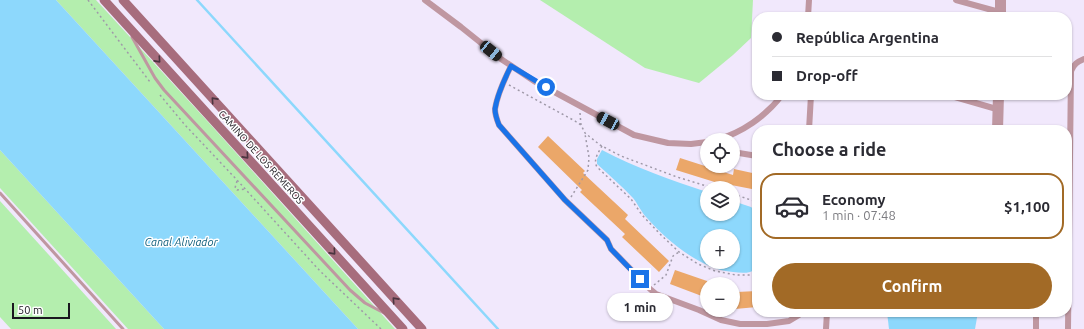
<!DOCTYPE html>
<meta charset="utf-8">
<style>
body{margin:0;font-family:Ubuntu,sans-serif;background:#f7f7f7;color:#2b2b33;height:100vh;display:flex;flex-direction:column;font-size:15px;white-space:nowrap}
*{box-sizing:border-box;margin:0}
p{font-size:13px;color:#7c7c81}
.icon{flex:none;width:22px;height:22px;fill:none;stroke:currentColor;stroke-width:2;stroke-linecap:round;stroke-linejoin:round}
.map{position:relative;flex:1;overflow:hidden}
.panel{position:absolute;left:752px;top:125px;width:320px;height:192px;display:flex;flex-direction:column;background:#fff;border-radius:16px;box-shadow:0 1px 3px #0004}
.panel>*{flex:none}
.banner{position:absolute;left:752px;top:12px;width:320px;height:88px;border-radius:16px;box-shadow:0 1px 3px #0004;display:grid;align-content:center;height:88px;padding:0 20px;background:#fff}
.fabs{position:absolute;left:700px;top:133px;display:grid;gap:8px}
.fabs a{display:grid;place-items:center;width:40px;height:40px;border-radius:50%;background:#fff;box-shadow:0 1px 3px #0004;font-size:20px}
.scale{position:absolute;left:12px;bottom:10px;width:58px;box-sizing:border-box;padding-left:4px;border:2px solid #1a171f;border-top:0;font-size:11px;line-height:14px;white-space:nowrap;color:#1a171f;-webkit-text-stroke:3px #fff;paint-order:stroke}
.end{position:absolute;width:18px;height:18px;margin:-9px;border:5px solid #1a73e8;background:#fff;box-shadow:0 0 0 2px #fff}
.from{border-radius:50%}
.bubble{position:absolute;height:28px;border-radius:14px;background:#fff;box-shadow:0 1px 3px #0004;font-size:13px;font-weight:600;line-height:28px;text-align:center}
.car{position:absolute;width:12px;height:24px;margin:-12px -6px;border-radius:5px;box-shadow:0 0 3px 1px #0007;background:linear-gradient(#222 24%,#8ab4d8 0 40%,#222 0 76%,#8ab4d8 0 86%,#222 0)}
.banner b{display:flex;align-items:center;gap:14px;height:38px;font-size:15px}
.banner b+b{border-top:1px solid #e1e1e2}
.banner i{width:10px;height:10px;background:#2b2b33}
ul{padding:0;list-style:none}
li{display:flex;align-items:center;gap:12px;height:66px;margin:0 8px 6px;padding:0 12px;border:2px solid transparent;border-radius:16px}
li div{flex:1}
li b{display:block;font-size:15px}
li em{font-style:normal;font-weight:600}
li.active{border-color:#a26a26}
li>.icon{width:36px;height:36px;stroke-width:1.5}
h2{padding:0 20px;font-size:18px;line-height:48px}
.primary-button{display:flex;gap:8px;margin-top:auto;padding:8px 20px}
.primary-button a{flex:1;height:46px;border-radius:24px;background:#a26a26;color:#fff;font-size:16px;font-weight:600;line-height:46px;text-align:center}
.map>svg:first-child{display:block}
.green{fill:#b4eeae}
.water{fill:#8dd8fc;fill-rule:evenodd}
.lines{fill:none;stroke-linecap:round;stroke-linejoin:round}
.stream{stroke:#8dd8fc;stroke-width:2.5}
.building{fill:#eba769}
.path{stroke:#9f99a8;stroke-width:1.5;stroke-dasharray:2 3;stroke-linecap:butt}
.service{stroke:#bf97a1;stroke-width:3}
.minor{stroke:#bf97a1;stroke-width:6}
.secondary{stroke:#a76d7d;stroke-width:9}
.oneway{stroke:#4b3540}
.route{stroke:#1a73e8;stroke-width:5}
.labels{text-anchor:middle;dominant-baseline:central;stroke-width:3;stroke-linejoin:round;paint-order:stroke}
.street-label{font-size:10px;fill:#1a171f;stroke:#fff}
.water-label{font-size:11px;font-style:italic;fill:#0e5e7c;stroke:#fff}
</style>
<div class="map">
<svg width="1084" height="329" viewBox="0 0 1084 329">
<rect width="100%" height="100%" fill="#f1e8fc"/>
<g class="green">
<polygon points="56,0 96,0 210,124 395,329 358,329"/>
<polygon points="540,0 753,0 751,38 733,55 699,83 645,68"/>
<polygon points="0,150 164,329 128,329 0,188"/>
<polygon points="0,201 116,329 11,329 0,317"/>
</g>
<g class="water">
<polygon points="0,0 56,0 358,329 164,329 0,150"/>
<path d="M602,150C636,168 671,180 707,192V214H733V201L751,207L757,212L756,269C750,274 741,273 733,272C702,270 667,241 647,218C641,212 638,204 633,198C622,186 609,175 597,164V159ZM707,236H733V262H707Z"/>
<polygon points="887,312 978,312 975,329 889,329"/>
</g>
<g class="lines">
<polyline class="stream" points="197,0 498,329"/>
</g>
<g class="building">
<polygon points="548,136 585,171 583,173 628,215 625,219 669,261 659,272 622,237 625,234 580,192 582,190 538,147"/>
<polygon points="680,158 733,175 734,169 757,174 757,190 721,183 721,184 676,170"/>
<polygon points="675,270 707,281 707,298 670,284"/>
<polygon points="734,291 737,292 757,291 757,307 735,309"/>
</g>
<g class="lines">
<g class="path">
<polyline points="88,0 150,82"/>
<polyline points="509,85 575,121 581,125"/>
<polyline points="160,95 185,125 237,180 320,271 381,329"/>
<polyline points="580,113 581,125 585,133 600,145 621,156 677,177 713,188"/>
<path d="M602,146C598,153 593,160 597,167L631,199L642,215L660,234L679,252L698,264L715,271L736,275H752L757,271"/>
<polyline points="237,181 235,188 237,190 246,189"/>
<polyline points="733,194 757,202"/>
<polyline points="571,197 588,170 589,157 585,134"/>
<polyline points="654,285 666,275 673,256 679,252"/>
</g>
<g class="service">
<polyline points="132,37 155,78 164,90 350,290 365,303 384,313"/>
<polyline points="0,193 123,329"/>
</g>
<g class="minor">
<polyline points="425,0 461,27 501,59 534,81 634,135 668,143 691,144 707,142"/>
<polyline points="956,0 1003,13"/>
<polyline points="808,17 809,0"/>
<polyline points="998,17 998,0"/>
<polyline points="1003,17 1003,0"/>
<path d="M511,66C505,78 497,96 495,109C495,115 497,120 499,125L565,200L607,240L611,249L650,289L656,294L699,310L721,320L740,324H767L789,321L799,315V312"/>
<polyline points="948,95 1000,110"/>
<polyline points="809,130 811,95"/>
<polyline points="995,130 996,95"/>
<polyline points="1000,130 1001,95"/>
<path d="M716,140C742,133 766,116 782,95"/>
<polyline points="733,152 757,156"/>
<polyline points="1036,312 1036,329"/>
<polyline points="826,329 827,312"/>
<path d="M1068,329L1071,71C1074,64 1077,62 1084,59"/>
</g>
<g class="secondary">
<polyline points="104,0 403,329"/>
<polyline points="123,0 422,329"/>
</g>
</g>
<defs><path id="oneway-chevron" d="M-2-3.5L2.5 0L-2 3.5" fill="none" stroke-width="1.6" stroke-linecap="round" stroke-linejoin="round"/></defs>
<g class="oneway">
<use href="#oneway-chevron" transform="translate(158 60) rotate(48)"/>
<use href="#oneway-chevron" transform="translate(214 100) rotate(-132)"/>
<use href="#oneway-chevron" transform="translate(246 156) rotate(48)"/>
<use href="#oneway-chevron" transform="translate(333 252) rotate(48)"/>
<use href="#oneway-chevron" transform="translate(395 300) rotate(-132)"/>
</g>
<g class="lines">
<path class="route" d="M546,87L511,66C505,78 497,96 495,109C495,115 497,120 499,125L565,200L607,240L611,249L640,279"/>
</g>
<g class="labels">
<g class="street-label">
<text transform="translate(261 157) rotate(48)">CAMINO DE LOS REMEROS</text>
</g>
<g class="water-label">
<text x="181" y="242">Canal Aliviador</text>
</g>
</g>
</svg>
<div class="fabs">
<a><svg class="icon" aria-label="locate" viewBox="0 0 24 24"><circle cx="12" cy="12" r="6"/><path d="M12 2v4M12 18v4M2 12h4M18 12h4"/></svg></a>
<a><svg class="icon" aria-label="layers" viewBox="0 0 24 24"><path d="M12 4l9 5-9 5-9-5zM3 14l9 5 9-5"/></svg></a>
<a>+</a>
<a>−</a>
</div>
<div class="scale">50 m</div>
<i class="end from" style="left:546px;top:87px"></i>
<i class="end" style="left:640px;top:279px"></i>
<div class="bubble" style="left:607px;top:293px;width:66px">1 min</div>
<i class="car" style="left:491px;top:51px;rotate:129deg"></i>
<i class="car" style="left:608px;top:121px;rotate:298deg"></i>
<div class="banner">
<b><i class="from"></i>República Argentina</b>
<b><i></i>Drop-off</b>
</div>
<section class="panel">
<h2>Choose a ride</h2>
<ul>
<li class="active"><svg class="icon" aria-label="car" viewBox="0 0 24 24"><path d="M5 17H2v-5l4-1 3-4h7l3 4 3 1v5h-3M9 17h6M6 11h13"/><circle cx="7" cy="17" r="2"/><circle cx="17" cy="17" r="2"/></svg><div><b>Economy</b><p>1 min · 07:48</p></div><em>$1,100</em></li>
</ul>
<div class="primary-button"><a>Confirm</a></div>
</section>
</div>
